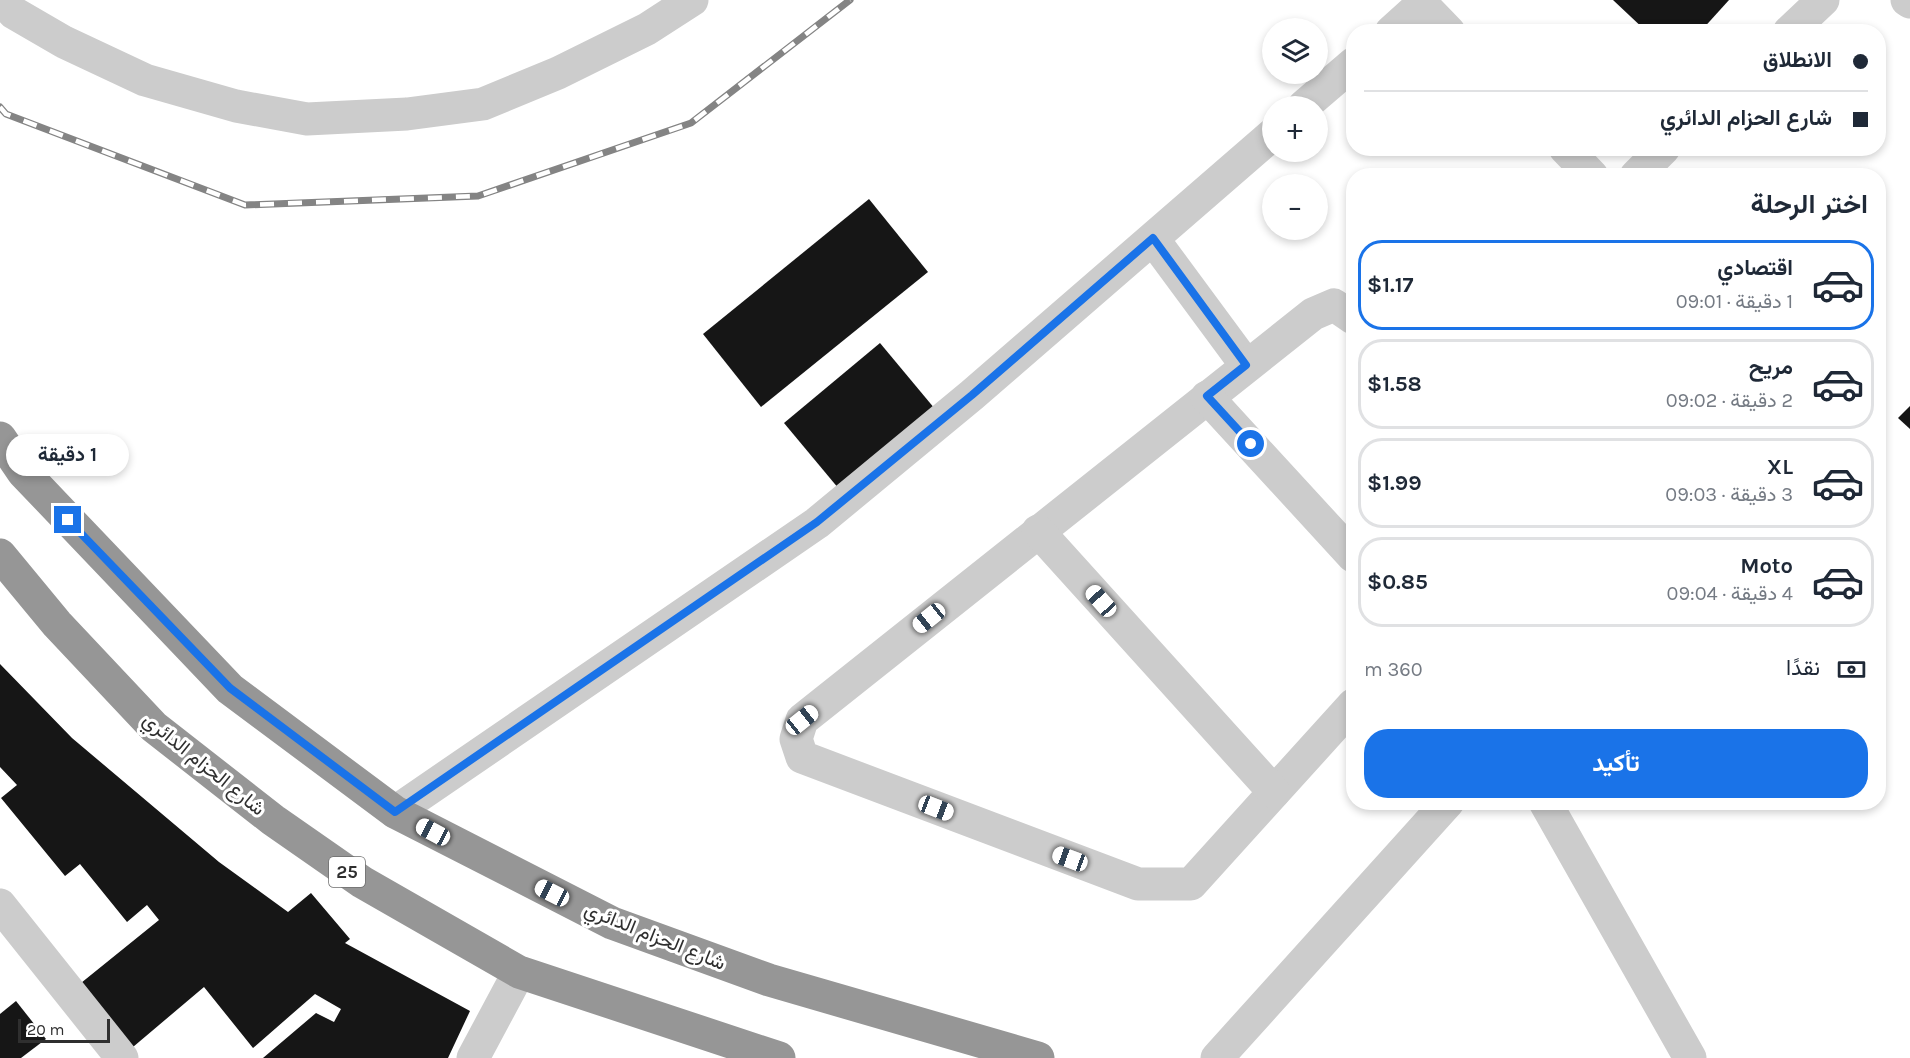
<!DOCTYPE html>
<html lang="ar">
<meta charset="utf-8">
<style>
body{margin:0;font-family:Karla,Vazirmatn,sans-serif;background:#f6f6f7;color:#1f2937;direction:rtl;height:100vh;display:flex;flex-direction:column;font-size:22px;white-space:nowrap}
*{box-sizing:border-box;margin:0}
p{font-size:20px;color:#747a83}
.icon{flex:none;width:33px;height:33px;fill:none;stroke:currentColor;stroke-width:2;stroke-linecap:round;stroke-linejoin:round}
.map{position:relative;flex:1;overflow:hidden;direction:ltr}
.drawer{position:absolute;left:1346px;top:168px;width:540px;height:642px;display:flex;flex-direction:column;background:#fff;border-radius:24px;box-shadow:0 3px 9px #0003;direction:rtl}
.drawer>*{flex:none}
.top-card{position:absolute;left:1346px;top:24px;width:540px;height:132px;border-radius:24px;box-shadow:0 3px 9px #0003;direction:rtl;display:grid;align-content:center;height:132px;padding:0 18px;background:#fff}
.controls{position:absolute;left:1262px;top:18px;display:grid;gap:12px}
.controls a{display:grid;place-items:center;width:66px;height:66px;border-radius:50%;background:#fff;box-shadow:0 3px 9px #0003;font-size:30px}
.scale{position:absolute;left:18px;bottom:15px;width:92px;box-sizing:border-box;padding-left:6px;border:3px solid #2f2f2f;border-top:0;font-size:16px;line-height:21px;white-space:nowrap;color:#2f2f2f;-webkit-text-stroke:4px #fff;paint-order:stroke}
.end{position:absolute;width:27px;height:27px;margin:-14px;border:8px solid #1a73e8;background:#fff;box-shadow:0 0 0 3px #fff}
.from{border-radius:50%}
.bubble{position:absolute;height:42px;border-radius:21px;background:#fff;box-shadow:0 3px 9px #0003;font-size:20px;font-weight:700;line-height:42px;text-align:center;direction:rtl}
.car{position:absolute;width:18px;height:36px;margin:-18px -9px;border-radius:8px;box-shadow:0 0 4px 2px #0007;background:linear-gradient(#fff 24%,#345 0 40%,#fff 0 76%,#345 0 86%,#fff 0)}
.top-card b{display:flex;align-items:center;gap:21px;height:57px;font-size:22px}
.top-card b+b{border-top:2px solid #e0e1e3}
.top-card i{width:15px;height:15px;background:#1f2937}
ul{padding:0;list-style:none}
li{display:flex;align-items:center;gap:18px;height:90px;margin:0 12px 9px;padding:0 6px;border:3px solid #e0e1e3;border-radius:24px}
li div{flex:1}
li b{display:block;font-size:22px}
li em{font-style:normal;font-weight:700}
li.current{border-color:#1a73e8}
li>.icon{width:54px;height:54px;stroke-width:1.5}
h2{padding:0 18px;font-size:27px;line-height:72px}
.pay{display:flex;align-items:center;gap:15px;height:66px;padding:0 18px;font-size:22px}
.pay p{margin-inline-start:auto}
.primary-button{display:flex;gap:12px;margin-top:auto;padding:12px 18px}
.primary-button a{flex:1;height:69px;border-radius:24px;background:#1a73e8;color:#fff;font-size:24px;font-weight:700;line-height:69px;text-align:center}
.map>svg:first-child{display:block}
.building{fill:#161616}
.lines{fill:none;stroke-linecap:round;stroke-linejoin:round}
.minor{stroke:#ccc;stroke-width:33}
.highway{stroke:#969696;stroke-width:33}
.rail-casing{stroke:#848484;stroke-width:7}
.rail{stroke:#fff;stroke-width:4.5;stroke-dasharray:14;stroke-linecap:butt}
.route{stroke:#1a73e8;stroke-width:8}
.labels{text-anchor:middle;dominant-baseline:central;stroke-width:6;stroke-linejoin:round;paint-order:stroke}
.shield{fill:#fff;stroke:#6d6d6d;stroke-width:1.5}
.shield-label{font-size:18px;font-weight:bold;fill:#2f2f2f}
.street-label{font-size:20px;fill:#2f2f2f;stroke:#fff}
</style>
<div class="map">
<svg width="1910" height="1058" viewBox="0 0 1910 1058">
<rect width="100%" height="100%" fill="#fff"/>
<g class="building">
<polygon points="1613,0 1729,0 1700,32 1647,32"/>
<polygon points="869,199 928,272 761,407 703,334"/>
<polygon points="880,343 935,409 839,489 784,423"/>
<polygon points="1910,406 1910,429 1898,418"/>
<polygon points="0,664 72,738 219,862 288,912 311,893 350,939 345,943 470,1011 448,1058 263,1058 316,1013 334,1022 341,1009 315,994 253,1048 204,987 133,1047 81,983 159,920 147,905 127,922 80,864 65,876 1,798 17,785 0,767"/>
<polygon points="16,1001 46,1039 21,1058 0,1058 0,1014"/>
</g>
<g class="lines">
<g class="minor">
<polyline points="2,0 14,13 64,42 145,80 236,106 307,119 407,114 483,104 558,73 647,29 692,0"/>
<polyline points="1907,0 1910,2"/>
<polyline points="1391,32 1422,4 1449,32"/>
<polyline points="1789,32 1823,0"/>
<polyline points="1304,106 1353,64"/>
<polyline points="1565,148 1592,176"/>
<polyline points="1636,176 1664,148"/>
<polyline points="1153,239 1246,365"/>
<polyline points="1353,318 1334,305 1313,314 802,720 796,739 802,757 1138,884 1191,884 1353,705"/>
<polyline points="1207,397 1353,556"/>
<polyline points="1038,531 1274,792"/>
<polyline points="1545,802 1690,1058"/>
<polyline points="395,812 817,523 972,395 1272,135"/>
<polyline points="0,905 122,1058"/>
<polyline points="473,1058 519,972"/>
<polyline points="1217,1058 1448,802"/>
</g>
<g class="highway">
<polyline points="0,438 23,472 230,689 395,812 612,923 769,980 1038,1058"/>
<polyline points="0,555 57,624 154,727 273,820 362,882 519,972 779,1058"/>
</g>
<defs>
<polyline id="rail" points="0,107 6,114 245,205 478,196 691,123 850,0"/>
</defs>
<use href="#rail" class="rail-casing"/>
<use href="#rail" class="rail"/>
</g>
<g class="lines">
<polyline class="route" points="68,520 230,688 395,812 817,522 972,395 1153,238 1246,365 1207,396 1251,444"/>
</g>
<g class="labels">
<rect class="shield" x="329" y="857" width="36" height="30" rx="4.5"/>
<g class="shield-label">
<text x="347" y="872">25</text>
</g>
<g class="street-label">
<text transform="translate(204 764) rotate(39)">شارع الحزام الدائري</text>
<text transform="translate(655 936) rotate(22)">شارع الحزام الدائري</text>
</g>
</g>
</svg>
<div class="controls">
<a><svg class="icon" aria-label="layers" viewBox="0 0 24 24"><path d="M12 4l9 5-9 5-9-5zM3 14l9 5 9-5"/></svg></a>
<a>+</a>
<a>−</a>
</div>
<div class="scale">20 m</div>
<i class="end from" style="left:1251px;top:444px"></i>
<i class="end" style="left:68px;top:520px"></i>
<div class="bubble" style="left:6px;top:434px;width:123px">1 دقيقة</div>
<i class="car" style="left:1101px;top:601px;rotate:318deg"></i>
<i class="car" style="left:929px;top:618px;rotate:231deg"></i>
<i class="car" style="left:802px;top:720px;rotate:51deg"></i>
<i class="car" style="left:936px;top:808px;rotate:111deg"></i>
<i class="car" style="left:433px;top:832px;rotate:298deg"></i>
<i class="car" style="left:1070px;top:859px;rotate:290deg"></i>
<i class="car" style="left:552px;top:893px;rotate:297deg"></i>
<div class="top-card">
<b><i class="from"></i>الانطلاق</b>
<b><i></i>شارع الحزام الدائري</b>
</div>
<section class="drawer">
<h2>اختر الرحلة</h2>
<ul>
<li class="current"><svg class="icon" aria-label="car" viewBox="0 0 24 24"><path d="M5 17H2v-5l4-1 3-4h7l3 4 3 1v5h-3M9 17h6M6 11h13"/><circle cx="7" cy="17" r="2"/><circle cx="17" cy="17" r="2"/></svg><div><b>اقتصادي</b><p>1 دقيقة · 09:01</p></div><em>$1.17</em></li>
<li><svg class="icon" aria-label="car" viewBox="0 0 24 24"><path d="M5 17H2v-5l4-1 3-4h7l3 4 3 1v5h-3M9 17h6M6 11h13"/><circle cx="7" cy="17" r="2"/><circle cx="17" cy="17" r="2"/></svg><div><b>مريح</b><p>2 دقيقة · 09:02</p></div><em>$1.58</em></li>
<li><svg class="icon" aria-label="car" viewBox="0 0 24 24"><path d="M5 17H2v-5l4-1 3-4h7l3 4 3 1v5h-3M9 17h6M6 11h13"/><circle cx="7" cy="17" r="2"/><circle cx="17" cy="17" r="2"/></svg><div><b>XL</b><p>3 دقيقة · 09:03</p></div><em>$1.99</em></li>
<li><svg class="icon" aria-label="car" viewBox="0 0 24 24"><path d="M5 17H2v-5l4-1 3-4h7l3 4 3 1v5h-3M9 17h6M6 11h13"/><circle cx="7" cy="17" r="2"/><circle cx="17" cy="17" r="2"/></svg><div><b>Moto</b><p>4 دقيقة · 09:04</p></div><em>$0.85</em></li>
</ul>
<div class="pay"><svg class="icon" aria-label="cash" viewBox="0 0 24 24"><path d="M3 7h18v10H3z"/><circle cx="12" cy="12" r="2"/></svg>نقدًا<p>360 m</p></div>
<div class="primary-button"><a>تأكيد</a></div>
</section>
</div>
